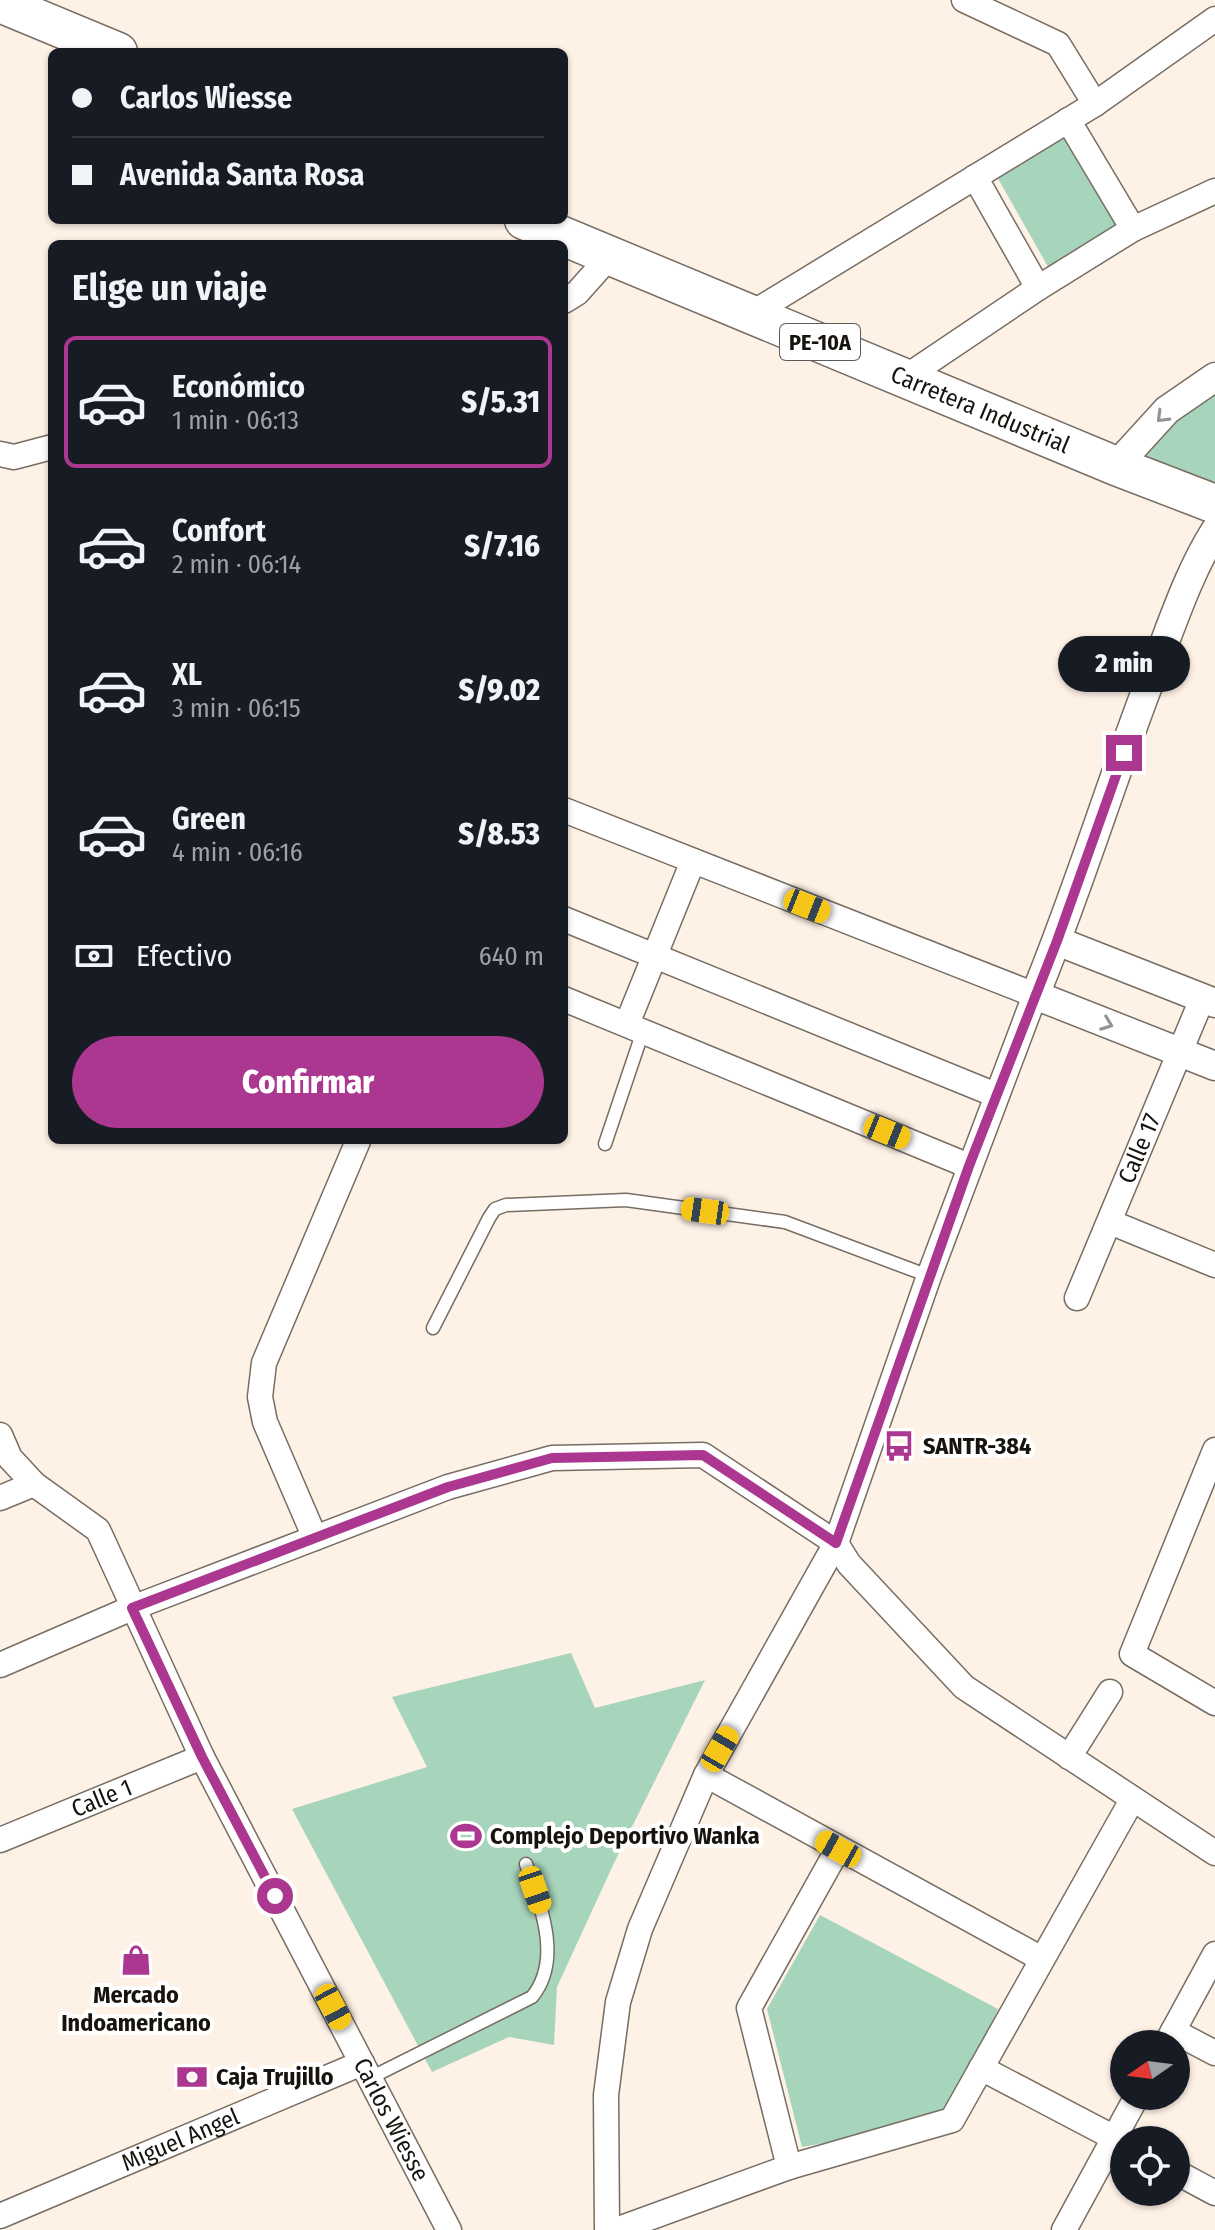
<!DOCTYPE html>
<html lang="es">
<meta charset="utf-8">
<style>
body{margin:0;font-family:"Fira Sans Condensed",sans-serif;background:#242831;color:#f1f3f6;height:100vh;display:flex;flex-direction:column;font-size:30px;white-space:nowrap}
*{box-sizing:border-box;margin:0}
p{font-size:26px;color:#9ea1a6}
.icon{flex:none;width:44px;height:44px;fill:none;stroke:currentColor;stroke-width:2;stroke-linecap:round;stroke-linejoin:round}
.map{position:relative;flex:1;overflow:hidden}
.panel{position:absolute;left:48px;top:240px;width:520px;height:904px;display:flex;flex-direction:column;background:#171b24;border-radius:12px;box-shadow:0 2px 6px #0004}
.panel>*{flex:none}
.hud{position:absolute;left:48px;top:48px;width:520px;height:176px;border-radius:12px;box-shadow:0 2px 6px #0004;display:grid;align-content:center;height:176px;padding:0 24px;background:#171b24}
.needle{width:52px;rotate:256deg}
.fabs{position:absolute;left:1110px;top:2030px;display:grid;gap:16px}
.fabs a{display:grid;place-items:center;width:80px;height:80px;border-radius:50%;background:#171b24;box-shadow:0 2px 6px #0004;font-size:40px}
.end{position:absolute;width:36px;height:36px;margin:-18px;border:10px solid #ac3790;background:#fff;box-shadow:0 0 0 4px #fff}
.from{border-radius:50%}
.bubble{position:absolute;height:56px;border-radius:28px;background:#171b24;box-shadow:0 2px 6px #0004;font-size:26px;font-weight:800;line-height:56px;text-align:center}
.car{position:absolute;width:24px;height:48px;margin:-24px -12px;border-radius:10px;box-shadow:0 0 6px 2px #0007;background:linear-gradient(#f5c518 24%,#345 0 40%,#f5c518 0 76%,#345 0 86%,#f5c518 0)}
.hud b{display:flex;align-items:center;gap:28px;height:76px;font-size:30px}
.hud b+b{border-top:2px solid #363941}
.hud i{width:20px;height:20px;background:#f1f3f6}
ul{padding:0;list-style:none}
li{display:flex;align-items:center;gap:24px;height:132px;margin:0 16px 12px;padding:0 8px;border:4px solid transparent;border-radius:12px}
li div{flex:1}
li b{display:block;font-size:30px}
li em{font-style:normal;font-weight:800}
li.selected{border-color:#ac3790}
li>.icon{width:72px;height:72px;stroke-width:1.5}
h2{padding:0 24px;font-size:36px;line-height:96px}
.pay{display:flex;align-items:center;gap:20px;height:88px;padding:0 24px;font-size:30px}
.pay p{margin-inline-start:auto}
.cta{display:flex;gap:16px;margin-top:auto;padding:16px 24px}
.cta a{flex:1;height:92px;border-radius:48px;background:#ac3790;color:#fff;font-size:32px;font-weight:800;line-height:92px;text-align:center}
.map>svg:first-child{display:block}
.green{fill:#a7d5bc}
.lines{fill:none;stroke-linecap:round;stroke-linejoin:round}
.service-casing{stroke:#776d63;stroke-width:15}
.minor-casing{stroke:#776d63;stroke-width:27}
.tertiary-casing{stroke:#776d63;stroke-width:31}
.trunk-casing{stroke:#776d63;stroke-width:41}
.service{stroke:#fff;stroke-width:12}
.minor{stroke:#fff;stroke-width:24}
.tertiary{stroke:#fff;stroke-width:28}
.trunk{stroke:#fff;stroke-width:38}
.oneway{stroke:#979593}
.route{stroke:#ac3790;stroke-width:10}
.labels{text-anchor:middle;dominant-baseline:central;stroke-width:8;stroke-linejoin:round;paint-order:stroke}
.shield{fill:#fff;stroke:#5d5a57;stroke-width:2}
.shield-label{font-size:22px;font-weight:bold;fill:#17130f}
.street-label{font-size:24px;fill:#17130f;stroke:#fff}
.poi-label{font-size:24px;font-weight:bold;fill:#17130f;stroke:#fff;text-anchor:start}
</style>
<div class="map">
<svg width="1215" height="2230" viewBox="0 0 1215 2230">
<rect width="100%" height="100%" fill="#fef1e6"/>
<g class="green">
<polygon points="1068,125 1127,229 1051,272 992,168"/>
<polygon points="1215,377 1215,504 1116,466"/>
<polygon points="571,1653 595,1708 705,1680 614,1863 557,1987 554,2045 509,2037 432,2072 292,1809 427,1767 392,1697"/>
<polygon points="820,1915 998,2009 952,2120 802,2147 767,2009"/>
</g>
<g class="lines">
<defs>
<g id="service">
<polyline points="605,1144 643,1031"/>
<polyline points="433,1328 489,1218 495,1209 506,1205 626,1200 785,1222 929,1276"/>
<path d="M370,2078L532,1997C563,1959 540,1905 526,1864"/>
</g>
<g id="minor">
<polyline points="964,0 1058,44 1095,104"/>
<polyline points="1068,120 1133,229"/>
<polyline points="975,177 1038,288"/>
<polyline points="564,301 577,293 610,256"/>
<polyline points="751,314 1095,104 1215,19"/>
<polyline points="906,377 1038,288 1133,229 1215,191"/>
<polyline points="0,454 14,457 52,447"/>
<polyline points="564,810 1035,995 929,1276 836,1543 706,1775 640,1929 618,2002 606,2095 607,2230"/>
<polyline points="564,919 996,1095"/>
<polyline points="564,999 969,1166"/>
<polyline points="627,1024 693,861"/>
<polyline points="1110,1222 1215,1265"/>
<path id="s1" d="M1077,1298L1202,999"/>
<path id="s2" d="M0,1435L10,1458L34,1484L98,1530L202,1757L449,2230"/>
<polyline points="1215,1450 1132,1654 1215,1703"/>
<polyline points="0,1498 34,1484"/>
<polyline points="315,1538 265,1422 260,1397 264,1363 358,1141"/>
<polyline points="0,1665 132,1608 448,1487 552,1458 703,1455 836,1543 849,1564 964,1687 1215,1853"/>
<polyline points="1069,1757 1110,1692"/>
<polyline points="706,1775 1042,1959"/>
<path id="s3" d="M0,1840L202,1757"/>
<polyline points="1173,2031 1215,2053"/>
<polyline points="1166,2044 1215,1954"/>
<polyline points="981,2068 1124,2143"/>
<polyline points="789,2167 749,2008 838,1849"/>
<polyline points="1176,2172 1215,2193"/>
<path id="s4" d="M0,2216L362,2063"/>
<polyline points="616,2230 789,2167 952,2120 1132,1800"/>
<polyline points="1064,2230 1137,2096"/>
</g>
<g id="tertiary">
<polyline points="1116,466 1167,410 1215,377"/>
<path d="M1215,531C1188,574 1173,622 1154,670C1112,778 1079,888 1035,995L1215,1066"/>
<polyline points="1057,941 1215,1003"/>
</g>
<g id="trunk">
<polyline points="0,3 118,52"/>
<path id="s5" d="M524,220L1116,466L1215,504"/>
</g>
</defs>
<use href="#service" class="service-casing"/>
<use href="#minor" class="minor-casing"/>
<use href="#tertiary" class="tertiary-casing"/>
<use href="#trunk" class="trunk-casing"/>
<use href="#service" class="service"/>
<use href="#minor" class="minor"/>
<use href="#tertiary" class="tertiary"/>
<use href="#trunk" class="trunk"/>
</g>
<defs><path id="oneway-chevron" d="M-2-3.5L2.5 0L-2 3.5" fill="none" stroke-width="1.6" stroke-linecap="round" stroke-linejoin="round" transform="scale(2)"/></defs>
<g class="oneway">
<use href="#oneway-chevron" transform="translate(1162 417) rotate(135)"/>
<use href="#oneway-chevron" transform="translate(1107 1024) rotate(21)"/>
</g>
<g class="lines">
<polyline class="route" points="275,1896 202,1757 132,1608 448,1487 552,1458 703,1455 836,1543 969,1166 1057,941 1124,753"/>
</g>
<defs>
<symbol id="bus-bare" viewBox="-9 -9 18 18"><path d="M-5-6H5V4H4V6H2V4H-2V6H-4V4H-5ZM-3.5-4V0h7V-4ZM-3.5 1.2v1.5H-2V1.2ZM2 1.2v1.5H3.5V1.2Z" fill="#ac3790" stroke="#fff" stroke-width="2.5" paint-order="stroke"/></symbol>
<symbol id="stadium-bare" viewBox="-9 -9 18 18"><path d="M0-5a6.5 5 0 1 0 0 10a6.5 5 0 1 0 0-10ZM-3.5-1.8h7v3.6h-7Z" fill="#ac3790" stroke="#fff" stroke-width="2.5" paint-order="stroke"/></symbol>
<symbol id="shop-bare" viewBox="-9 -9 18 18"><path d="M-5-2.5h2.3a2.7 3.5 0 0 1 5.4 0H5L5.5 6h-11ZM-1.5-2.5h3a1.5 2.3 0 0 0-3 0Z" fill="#ac3790" stroke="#fff" stroke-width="2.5" paint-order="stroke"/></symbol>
<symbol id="bank-bare" viewBox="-9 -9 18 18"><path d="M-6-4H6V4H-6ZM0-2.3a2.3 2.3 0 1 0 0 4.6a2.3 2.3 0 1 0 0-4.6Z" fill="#ac3790" stroke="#fff" stroke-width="2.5" paint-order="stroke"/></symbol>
</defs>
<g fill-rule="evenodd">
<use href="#bus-bare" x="877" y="1424" width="44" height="44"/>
<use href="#stadium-bare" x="444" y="1814" width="44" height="44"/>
<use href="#shop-bare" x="114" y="1938" width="44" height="44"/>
<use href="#bank-bare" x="170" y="2055" width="44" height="44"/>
</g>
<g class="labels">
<rect class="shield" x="780" y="324" width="80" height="36" rx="6"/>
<g class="shield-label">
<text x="820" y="342">PE-10A</text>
</g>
<g class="street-label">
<text stroke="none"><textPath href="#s5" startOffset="494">Carretera Industrial</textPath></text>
<text stroke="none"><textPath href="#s1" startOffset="162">Calle 17</textPath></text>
<text stroke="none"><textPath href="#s3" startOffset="110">Calle 1</textPath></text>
<text stroke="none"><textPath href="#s2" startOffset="798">Carlos Wiesse</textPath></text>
<text stroke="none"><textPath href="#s4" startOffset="196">Miguel Angel</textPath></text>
</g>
<g class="poi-label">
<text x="923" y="1446">SANTR-384</text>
<text x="490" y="1836">Complejo Deportivo Wanka</text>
<text x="136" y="1995" text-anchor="middle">Mercado<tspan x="136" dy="28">Indoamericano</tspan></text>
<text x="216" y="2077">Caja Trujillo</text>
</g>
</g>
</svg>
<div class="fabs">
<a><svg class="needle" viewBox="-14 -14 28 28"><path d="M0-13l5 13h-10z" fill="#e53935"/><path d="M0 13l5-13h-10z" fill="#9ea1a6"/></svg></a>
<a><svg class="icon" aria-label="locate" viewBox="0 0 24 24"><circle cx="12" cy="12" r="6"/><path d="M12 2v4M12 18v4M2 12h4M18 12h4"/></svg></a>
</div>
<i class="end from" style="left:275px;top:1896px"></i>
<i class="end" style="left:1124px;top:753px"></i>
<div class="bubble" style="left:1058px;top:636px;width:132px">2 min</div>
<i class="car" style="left:807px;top:906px;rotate:112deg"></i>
<i class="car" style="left:887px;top:1132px;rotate:112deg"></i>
<i class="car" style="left:705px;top:1211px;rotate:278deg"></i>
<i class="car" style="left:720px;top:1749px;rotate:30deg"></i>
<i class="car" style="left:838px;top:1849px;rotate:299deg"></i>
<i class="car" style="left:535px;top:1890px;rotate:161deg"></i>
<i class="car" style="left:333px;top:2007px;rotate:152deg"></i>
<div class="hud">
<b><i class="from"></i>Carlos Wiesse</b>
<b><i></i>Avenida Santa Rosa</b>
</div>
<section class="panel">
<h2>Elige un viaje</h2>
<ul>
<li class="selected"><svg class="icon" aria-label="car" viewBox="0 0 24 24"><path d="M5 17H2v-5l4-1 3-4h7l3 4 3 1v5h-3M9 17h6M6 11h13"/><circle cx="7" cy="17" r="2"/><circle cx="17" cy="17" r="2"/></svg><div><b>Económico</b><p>1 min · 06:13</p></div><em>S/5.31</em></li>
<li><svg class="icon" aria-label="car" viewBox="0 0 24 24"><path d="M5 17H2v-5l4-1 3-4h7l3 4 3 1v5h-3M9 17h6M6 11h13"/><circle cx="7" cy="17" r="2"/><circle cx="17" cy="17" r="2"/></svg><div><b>Confort</b><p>2 min · 06:14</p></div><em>S/7.16</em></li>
<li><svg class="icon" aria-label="car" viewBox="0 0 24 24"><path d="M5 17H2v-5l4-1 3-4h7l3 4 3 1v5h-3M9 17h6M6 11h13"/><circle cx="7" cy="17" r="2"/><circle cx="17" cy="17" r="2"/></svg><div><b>XL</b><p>3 min · 06:15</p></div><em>S/9.02</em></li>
<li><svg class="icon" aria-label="car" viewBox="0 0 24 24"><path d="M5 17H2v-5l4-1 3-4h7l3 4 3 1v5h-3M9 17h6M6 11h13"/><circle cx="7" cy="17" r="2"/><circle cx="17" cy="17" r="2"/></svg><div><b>Green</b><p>4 min · 06:16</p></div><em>S/8.53</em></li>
</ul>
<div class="pay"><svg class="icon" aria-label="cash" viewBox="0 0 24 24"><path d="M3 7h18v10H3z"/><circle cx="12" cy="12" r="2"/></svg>Efectivo<p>640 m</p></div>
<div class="cta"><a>Confirmar</a></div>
</section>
</div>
